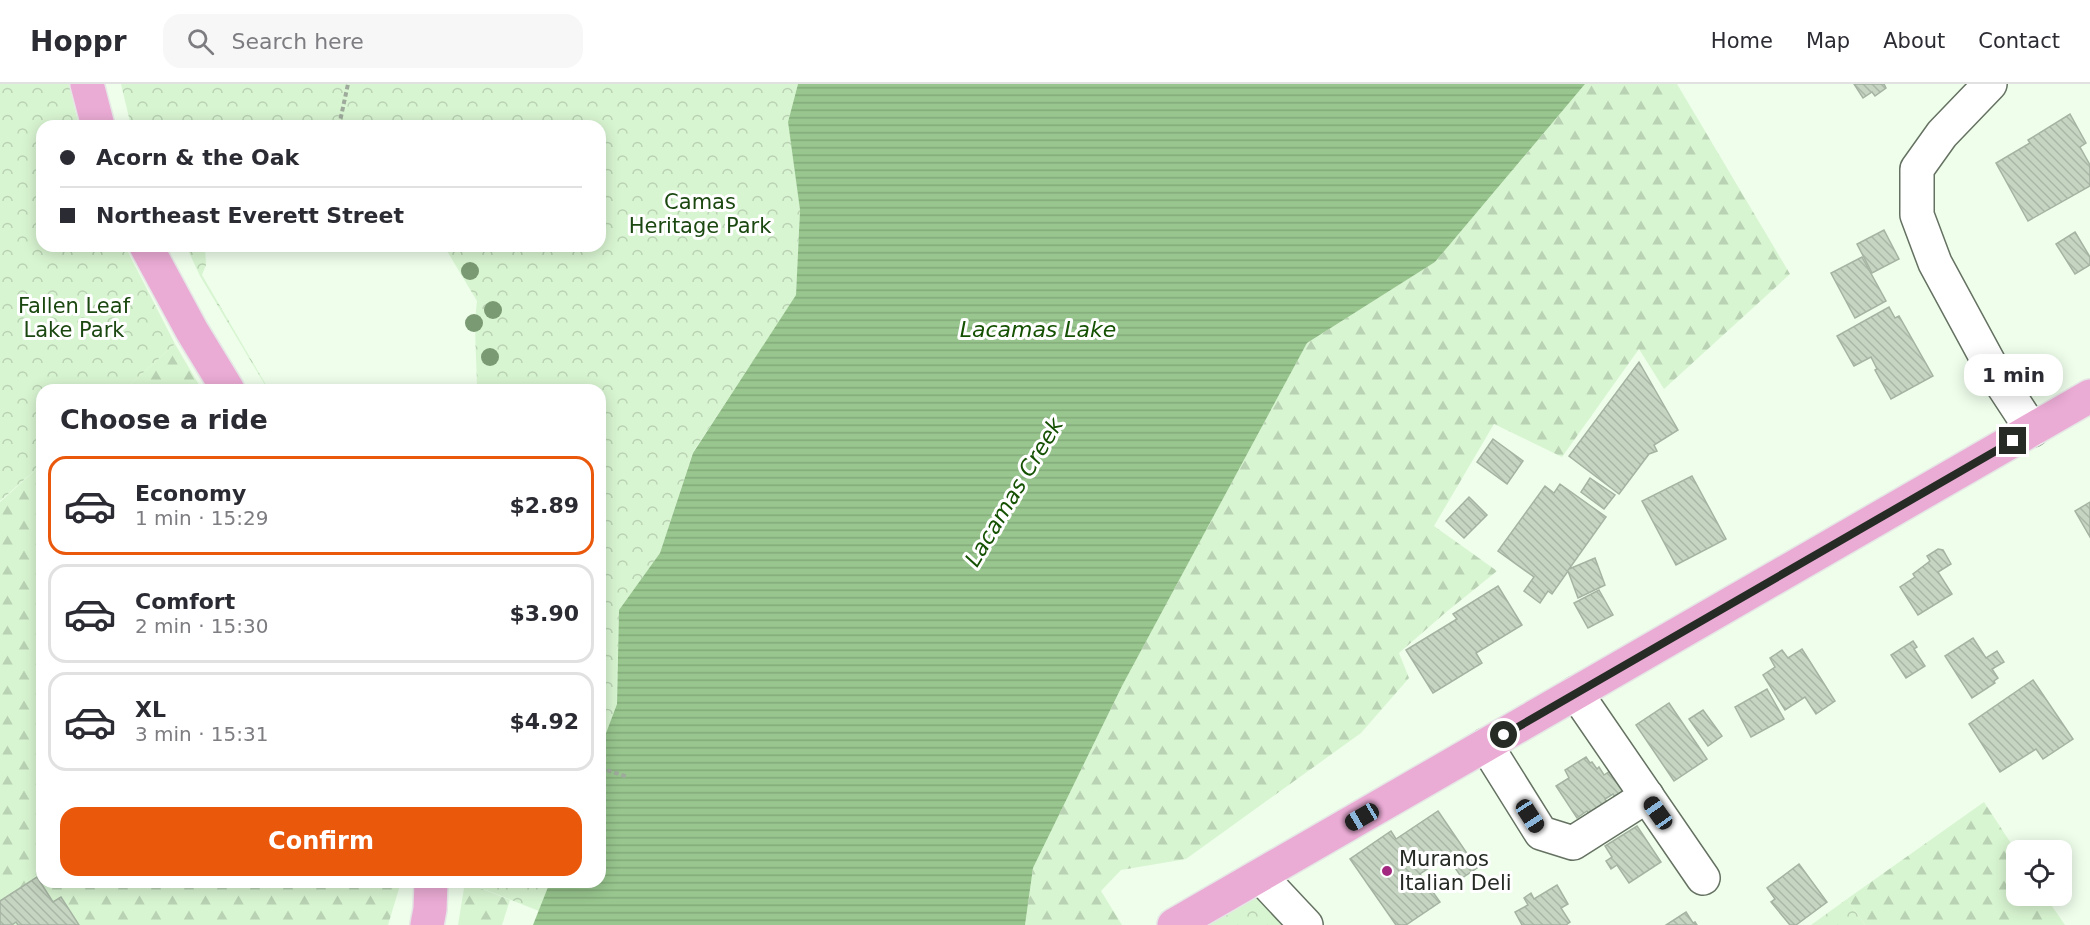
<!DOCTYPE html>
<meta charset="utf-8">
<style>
body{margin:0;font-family:"DejaVu Sans",sans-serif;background:#f7f7f7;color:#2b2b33;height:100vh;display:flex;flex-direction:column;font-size:22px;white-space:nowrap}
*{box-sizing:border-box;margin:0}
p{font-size:20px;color:#7c7c81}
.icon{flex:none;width:33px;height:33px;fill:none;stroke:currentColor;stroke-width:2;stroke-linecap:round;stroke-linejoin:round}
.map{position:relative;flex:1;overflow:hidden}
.sheet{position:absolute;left:36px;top:300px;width:570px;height:504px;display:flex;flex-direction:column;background:#fff;border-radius:18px;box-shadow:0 3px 15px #0003}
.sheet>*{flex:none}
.guide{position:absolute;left:36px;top:36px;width:570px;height:132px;border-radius:18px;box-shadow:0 3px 15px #0003;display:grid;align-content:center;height:132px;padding:0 24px;background:#fff}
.controls{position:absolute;left:2006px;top:756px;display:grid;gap:12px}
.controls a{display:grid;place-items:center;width:66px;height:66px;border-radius:12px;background:#fff;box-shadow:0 3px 15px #0003;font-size:30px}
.end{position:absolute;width:27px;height:27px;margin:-14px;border:8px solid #262c25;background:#fff;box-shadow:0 0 0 3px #fff}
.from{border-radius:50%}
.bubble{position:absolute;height:42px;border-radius:18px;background:#fff;box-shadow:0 3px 15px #0003;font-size:20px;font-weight:700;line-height:42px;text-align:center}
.car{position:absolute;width:18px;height:36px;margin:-18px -9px;border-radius:8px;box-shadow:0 0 4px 2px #0007;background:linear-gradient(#222 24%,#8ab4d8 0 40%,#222 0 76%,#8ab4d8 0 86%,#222 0)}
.guide b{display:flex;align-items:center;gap:21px;height:57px;font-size:22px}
.guide b+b{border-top:2px solid #e1e1e2}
.guide i{width:15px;height:15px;background:#2b2b33}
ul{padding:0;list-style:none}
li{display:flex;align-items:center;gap:18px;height:99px;margin:0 12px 9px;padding:0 12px;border:3px solid #e1e1e2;border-radius:18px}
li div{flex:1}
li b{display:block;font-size:22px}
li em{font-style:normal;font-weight:700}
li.current{border-color:#ea580c}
li>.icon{width:54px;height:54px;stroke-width:1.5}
h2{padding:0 24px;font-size:27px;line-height:72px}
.button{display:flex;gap:12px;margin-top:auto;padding:12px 24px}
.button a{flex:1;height:69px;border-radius:18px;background:#ea580c;color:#fff;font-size:24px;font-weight:700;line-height:69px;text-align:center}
header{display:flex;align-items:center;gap:36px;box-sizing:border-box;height:84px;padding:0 30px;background:#fff;border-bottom:2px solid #e1e1e2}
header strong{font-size:28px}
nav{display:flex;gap:33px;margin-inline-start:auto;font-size:21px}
.search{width:420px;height:54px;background:#f7f7f7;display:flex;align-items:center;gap:15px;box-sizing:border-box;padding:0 21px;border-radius:18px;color:#7c7c81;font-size:22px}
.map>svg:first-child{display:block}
.forest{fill:url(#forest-firs)}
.park{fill:url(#park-crowns)}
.water{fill:url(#water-rules)}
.building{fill:url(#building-back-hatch);stroke:#a5b3a2;stroke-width:1.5}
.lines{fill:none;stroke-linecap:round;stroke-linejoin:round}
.minor-casing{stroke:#657262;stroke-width:36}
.major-casing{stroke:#e5e6e5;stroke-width:36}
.path{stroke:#9eaa9c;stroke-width:4;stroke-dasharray:4.5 3;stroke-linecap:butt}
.minor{stroke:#fff;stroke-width:33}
.major{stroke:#eaabd4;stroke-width:33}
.tree{fill:#7a9a73}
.route{stroke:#262c25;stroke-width:8}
.poi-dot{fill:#a2297f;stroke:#fff;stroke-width:2}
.labels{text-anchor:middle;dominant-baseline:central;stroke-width:6;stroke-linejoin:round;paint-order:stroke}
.park-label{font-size:21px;fill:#1b4810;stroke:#fff}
.poi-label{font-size:21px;fill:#262c25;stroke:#fff;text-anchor:start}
.water-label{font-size:22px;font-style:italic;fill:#155102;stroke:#fff}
</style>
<header>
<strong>Hoppr</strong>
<div class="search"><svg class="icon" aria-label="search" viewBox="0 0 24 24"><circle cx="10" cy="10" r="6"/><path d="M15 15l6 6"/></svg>Search here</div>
<nav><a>Home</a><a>Map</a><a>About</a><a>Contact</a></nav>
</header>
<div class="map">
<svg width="2090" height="841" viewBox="0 0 2090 841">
<defs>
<pattern id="forest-firs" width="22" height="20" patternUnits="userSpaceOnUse" patternTransform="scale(1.5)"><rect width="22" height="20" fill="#d8f5d1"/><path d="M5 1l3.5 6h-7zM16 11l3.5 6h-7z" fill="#b9d2b3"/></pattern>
<pattern id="park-crowns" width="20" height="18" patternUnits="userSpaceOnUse" patternTransform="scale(1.5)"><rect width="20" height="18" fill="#d8f5d1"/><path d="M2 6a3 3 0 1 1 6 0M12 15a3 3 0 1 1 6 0" fill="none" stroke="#b9d2b3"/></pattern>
<pattern id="water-rules" width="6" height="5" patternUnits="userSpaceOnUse" patternTransform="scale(1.5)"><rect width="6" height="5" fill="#98c68e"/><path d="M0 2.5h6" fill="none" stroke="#83aa7a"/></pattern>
<pattern id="building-back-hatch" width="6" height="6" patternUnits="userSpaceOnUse" patternTransform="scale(1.5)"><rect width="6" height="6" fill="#c6d5c2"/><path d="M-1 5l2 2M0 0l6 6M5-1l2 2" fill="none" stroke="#aab7a7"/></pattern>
</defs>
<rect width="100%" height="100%" fill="#eefeeb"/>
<g class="forest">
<polygon points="1585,0 1677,0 1790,190 1664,305 1639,265 1562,373 1494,340 1434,442 1497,487 1445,529 1399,569 1409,594 1361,649 1186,775 1121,786 1101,807 1122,841 1025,841 1033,784 1122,602 1307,259 1435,178"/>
<polygon points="175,260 202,306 124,306"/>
<polygon points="42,380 42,798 401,798 388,841 0,841 0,418"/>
<polygon points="1984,718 2016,767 2016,812 2045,812 2065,841 1865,841 1847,815"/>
<polygon points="465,798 510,816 502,841 458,841"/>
</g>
<g class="park">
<polygon points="0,0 69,0 79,42 42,42 42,162 125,162 175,260 124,306 42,306 42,380 0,417"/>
<path d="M121,0H798L788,38L800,126L796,212L693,368L660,469L619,526L617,620L600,666V306H477C477,276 473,247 477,217L444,162H600V42H131Z"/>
<polygon points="186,162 205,162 206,181 202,191 269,306 268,306 200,192"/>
<polygon points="466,798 550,798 539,827"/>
<polygon points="1272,805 1298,841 1206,841"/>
<polygon points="1847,815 1865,841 1811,841"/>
</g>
<polygon class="water" points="798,0 1585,0 1435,178 1307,259 1122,602 1033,784 1025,841 533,841 550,798 600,798 600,665 617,620 619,526 660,469 693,369 796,211 800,126 788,38"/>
<g class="building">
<polygon points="1854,0 1884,0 1886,4 1875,12 1872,8 1863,14"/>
<polygon points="2070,30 2086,59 2080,63 2090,81 2090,102 2028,137 1996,79 2030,59 2028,56"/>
<polygon points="1884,146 1899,175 1872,189 1857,160"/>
<polygon points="2075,148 2090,173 2090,181 2075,190 2056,160"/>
<polygon points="1862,173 1886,217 1855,234 1831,189"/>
<polygon points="1889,223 1895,234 1899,232 1933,292 1891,315 1875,286 1877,285 1871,273 1854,282 1837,252"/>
<polygon points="1639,278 1678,346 1654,361 1657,367 1649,370 1619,410 1569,372"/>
<polygon points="1493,355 1523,377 1507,400 1477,378"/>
<polygon points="1692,392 1726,455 1676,481 1642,417"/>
<polygon points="1590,394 1615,411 1604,425 1581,408"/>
<polygon points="1560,400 1606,433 1569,485 1595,474 1605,501 1578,514 1568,487 1552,510 1548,507 1540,519 1524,507 1534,493 1498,467 1545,402 1554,409"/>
<polygon points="1469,413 1487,431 1464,454 1446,437"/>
<polygon points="2090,418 2090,453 2075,427"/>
<polygon points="1938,465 1943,466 1951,480 1938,488 1952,510 1918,531 1900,503 1915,493 1913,490 1930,477 1927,472"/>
<polygon points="1498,502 1522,541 1476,569 1482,579 1433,609 1406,566 1457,535 1453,530"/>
<polygon points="1599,506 1613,531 1588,544 1574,519"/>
<polygon points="1973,554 1986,574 1997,567 2004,578 1992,585 1998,594 1994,597 1995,599 1972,614 1945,572"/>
<polygon points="1913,557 1917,563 1914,565 1925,582 1906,594 1891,571"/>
<polygon points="1802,565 1835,617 1816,630 1805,613 1785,626 1763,591 1775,583 1770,574 1782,566 1788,574"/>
<polygon points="2033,596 2073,655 2043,675 2036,665 2000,688 1969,640"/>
<polygon points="1767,605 1784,635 1751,653 1735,623"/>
<polygon points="1669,619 1707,675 1674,697 1636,641"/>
<polygon points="1703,626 1722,652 1708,662 1689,635"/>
<polygon points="1586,673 1590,679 1592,678 1597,685 1599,683 1604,691 1616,683 1634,711 1620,721 1613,710 1605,715 1607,718 1589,730 1587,727 1577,734 1556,702 1569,694 1565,686"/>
<polygon points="1438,727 1477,784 1462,794 1447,772 1420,790 1440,818 1406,841 1396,841 1350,775 1391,747 1396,755"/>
<polygon points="1637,742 1661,778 1629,799 1617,781 1611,785 1606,777 1612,773 1605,762"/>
<polygon points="1799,780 1827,818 1796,841 1790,841 1771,818 1775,815 1767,804"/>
<polygon points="37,793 53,818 61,813 79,841 18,841 16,838 12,841 0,841 0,817"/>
<polygon points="1557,801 1568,820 1561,824 1570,838 1566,841 1522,841 1515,828 1528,821 1524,814 1531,809 1534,815"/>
<polygon points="1686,828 1693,839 1695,838 1697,841 1666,841"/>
</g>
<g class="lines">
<defs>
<g id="minor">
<polyline points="1990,0 1942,50 1917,85 1917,131 1935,179 1994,288 2032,346"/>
<polyline points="1576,609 1703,794"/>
<polyline points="1486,661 1541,749 1573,759 1647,712"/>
<polyline points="1260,792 1306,841"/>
</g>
<g id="major">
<polyline points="87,0 98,42"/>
<polyline points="146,162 192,247 228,306"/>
<polyline points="427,841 430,825 431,798"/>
<polyline points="1174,841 2090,312"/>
</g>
</defs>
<use href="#minor" class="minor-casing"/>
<use href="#major" class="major-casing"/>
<g class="path">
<polyline points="339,42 348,0"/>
<polyline points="600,684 628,693"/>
</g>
<use href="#minor" class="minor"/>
<use href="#major" class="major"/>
</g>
<g class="tree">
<circle cx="470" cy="187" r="9"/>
<circle cx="493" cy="226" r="9"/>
<circle cx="474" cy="239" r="9"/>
<circle cx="490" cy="273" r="9"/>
</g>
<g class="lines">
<polyline class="route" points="1504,651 2013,357"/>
</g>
<circle class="poi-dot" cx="1387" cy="787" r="6"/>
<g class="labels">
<g class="park-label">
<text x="700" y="118">Camas<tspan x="700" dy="24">Heritage Park</tspan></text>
<text x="74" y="222">Fallen Leaf<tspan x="74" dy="24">Lake Park</tspan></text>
</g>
<g class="poi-label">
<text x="1399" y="775">Muranos<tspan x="1399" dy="24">Italian Deli</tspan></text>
</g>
<g class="water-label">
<text x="1038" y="245">Lacamas Lake</text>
<text transform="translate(1014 408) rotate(-59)">Lacamas Creek</text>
</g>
</g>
</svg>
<div class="controls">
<a><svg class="icon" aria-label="locate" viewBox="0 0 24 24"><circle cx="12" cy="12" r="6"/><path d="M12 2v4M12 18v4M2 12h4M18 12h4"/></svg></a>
</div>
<i class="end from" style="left:1504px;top:651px"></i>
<i class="end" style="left:2013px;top:357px"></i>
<div class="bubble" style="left:1964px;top:270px;width:99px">1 min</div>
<i class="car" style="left:1658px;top:729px;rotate:325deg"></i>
<i class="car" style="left:1530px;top:732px;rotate:147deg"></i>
<i class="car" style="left:1362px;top:733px;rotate:240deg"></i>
<div class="guide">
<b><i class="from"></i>Acorn &amp; the Oak</b>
<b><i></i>Northeast Everett Street</b>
</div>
<section class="sheet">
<h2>Choose a ride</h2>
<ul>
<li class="current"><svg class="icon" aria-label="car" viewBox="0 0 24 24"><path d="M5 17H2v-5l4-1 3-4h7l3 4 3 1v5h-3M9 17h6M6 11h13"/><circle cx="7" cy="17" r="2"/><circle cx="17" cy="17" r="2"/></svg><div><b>Economy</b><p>1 min · 15:29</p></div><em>$2.89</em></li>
<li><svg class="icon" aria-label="car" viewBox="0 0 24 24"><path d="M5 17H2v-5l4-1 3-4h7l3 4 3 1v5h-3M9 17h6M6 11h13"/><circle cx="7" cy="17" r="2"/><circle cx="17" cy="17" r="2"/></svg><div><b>Comfort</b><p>2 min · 15:30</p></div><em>$3.90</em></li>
<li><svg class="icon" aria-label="car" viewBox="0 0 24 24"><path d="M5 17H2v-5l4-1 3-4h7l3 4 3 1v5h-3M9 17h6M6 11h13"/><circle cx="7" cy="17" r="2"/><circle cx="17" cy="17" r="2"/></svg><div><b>XL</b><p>3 min · 15:31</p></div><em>$4.92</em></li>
</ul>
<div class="button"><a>Confirm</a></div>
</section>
</div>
